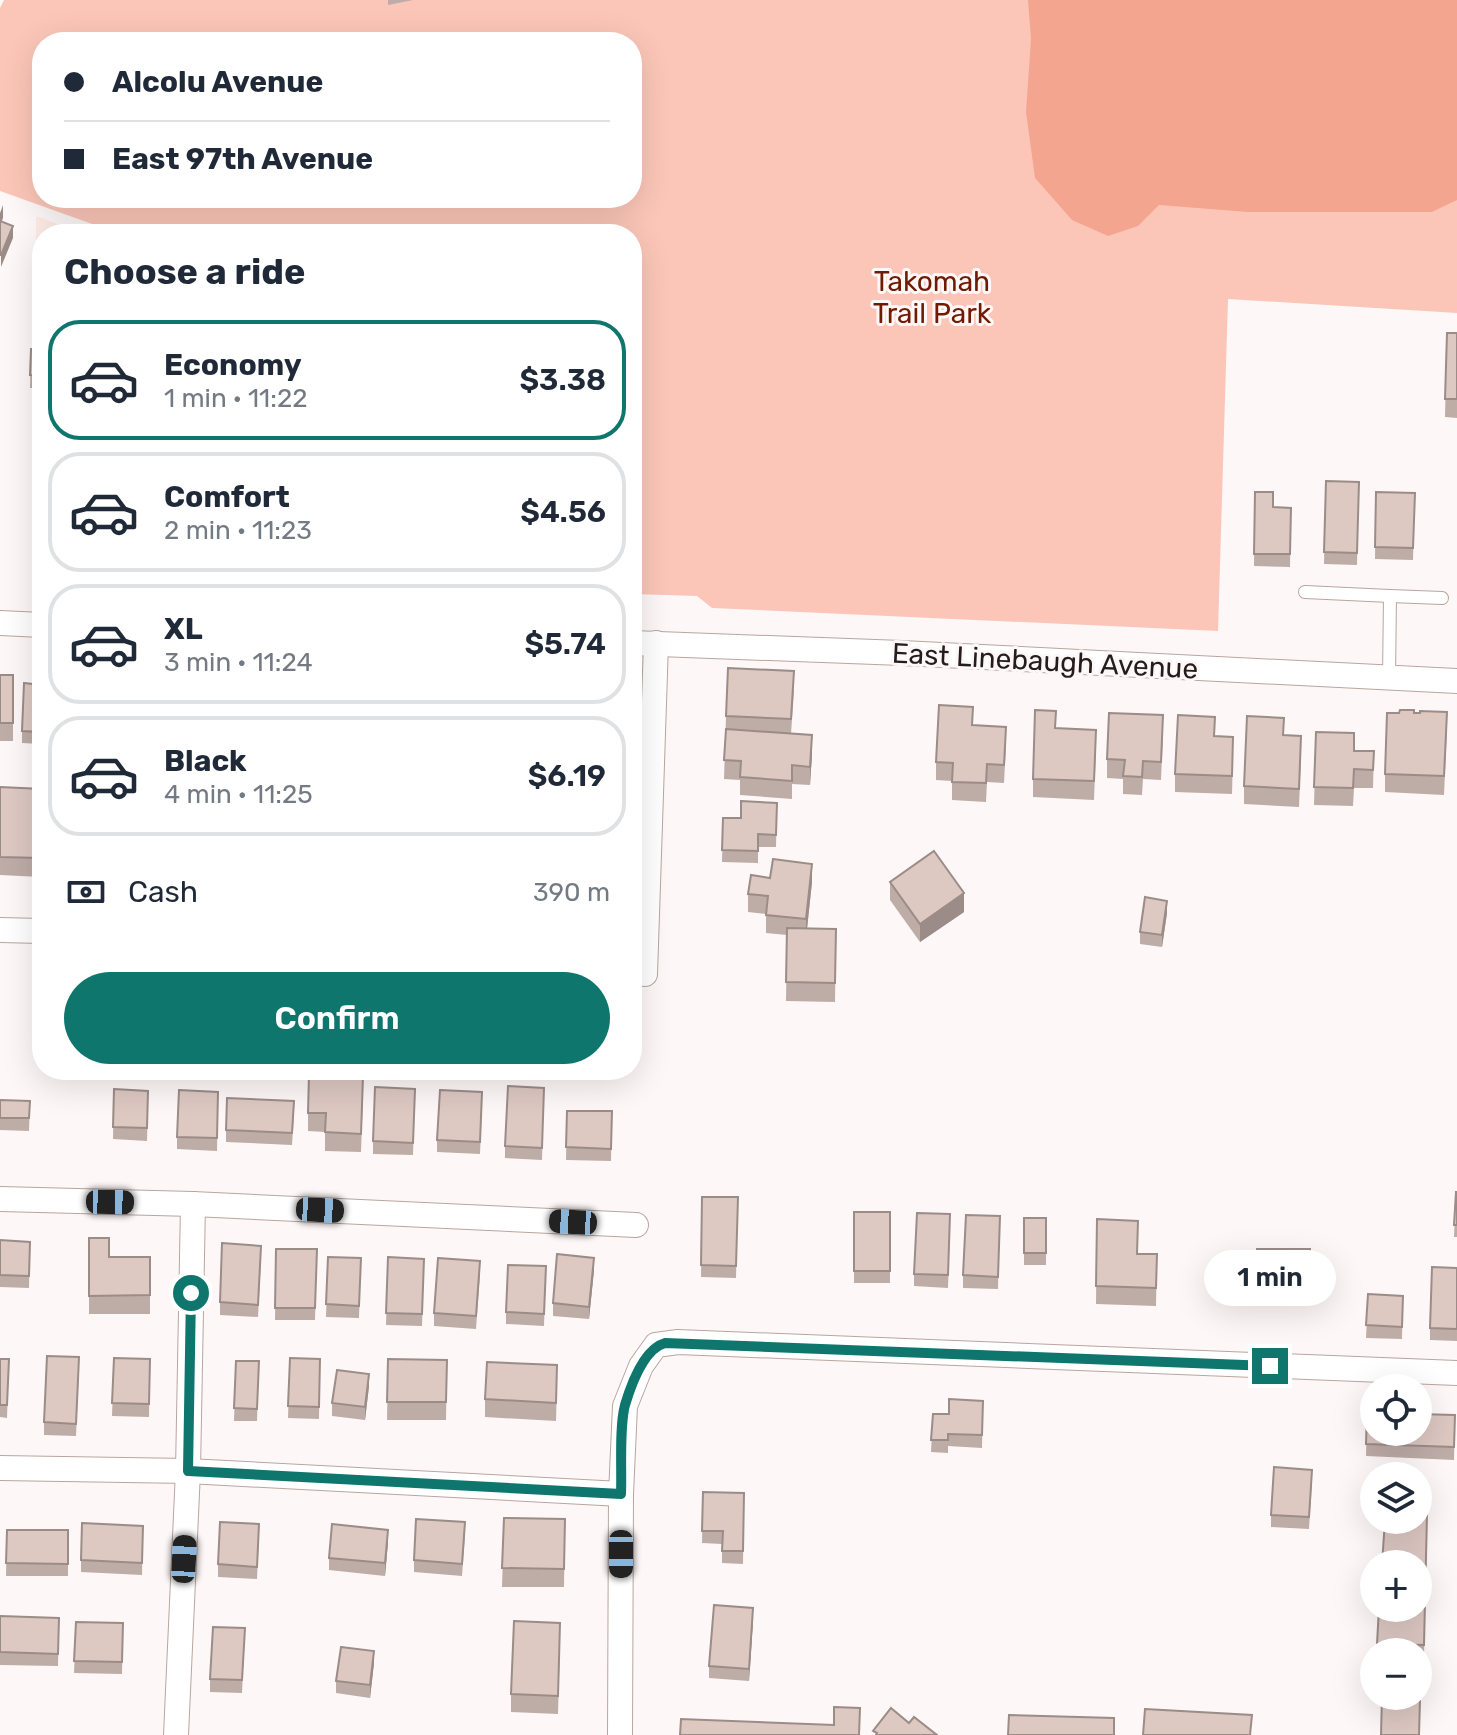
<!DOCTYPE html>
<meta charset="utf-8">
<style>
body{margin:0;font-family:Rubik,sans-serif;background:#f6f6f7;color:#1f2937;height:100vh;display:flex;flex-direction:column;font-size:30px;white-space:nowrap}
*{box-sizing:border-box;margin:0}
p{font-size:26px;color:#747a83}
.icon{flex:none;width:44px;height:44px;fill:none;stroke:currentColor;stroke-width:2;stroke-linecap:round;stroke-linejoin:round}
.map{position:relative;flex:1;overflow:hidden}
.details{position:absolute;left:32px;top:224px;width:610px;height:856px;display:flex;flex-direction:column;background:#fff;border-radius:32px;box-shadow:0 8px 32px #0002}
.details>*{flex:none}
.guide{position:absolute;left:32px;top:32px;width:610px;height:176px;border-radius:32px;box-shadow:0 8px 32px #0002;display:grid;align-content:center;height:176px;padding:0 32px;background:#fff}
.tools{position:absolute;left:1360px;top:1374px;display:grid;gap:16px}
.tools a{display:grid;place-items:center;width:72px;height:72px;border-radius:50%;background:#fff;box-shadow:0 8px 32px #0002;font-size:40px}
.end{position:absolute;width:36px;height:36px;margin:-18px;border:10px solid #0f766e;background:#fff;box-shadow:0 0 0 4px #fff}
.from{border-radius:50%}
.bubble{position:absolute;height:56px;border-radius:28px;background:#fff;box-shadow:0 8px 32px #0002;font-size:26px;font-weight:600;line-height:56px;text-align:center}
.car{position:absolute;width:24px;height:48px;margin:-24px -12px;border-radius:10px;box-shadow:0 0 6px 2px #0007;background:linear-gradient(#222 24%,#8ab4d8 0 40%,#222 0 76%,#8ab4d8 0 86%,#222 0)}
.guide b{display:flex;align-items:center;gap:28px;height:76px;font-size:30px}
.guide b+b{border-top:2px solid #e0e1e3}
.guide i{width:20px;height:20px;background:#1f2937}
ul{padding:0;list-style:none}
li{display:flex;align-items:center;gap:24px;height:120px;margin:0 16px 12px;padding:0 16px;border:4px solid #e0e1e3;border-radius:32px}
li div{flex:1}
li b{display:block;font-size:30px}
li em{font-style:normal;font-weight:600}
li.on{border-color:#0f766e}
li>.icon{width:72px;height:72px;stroke-width:1.5}
h2{padding:0 32px;font-size:36px;line-height:96px}
.pay{display:flex;align-items:center;gap:20px;height:88px;padding:0 32px;font-size:30px}
.pay p{margin-inline-start:auto}
.action{display:flex;gap:16px;margin-top:auto;padding:16px 32px}
.action a{flex:1;height:92px;border-radius:48px;background:#0f766e;color:#fff;font-size:32px;font-weight:600;line-height:92px;text-align:center}
.map>svg:first-child{display:block}
.built{fill:#feebe6}
.green{fill:#fbc6b8;fill-rule:evenodd}
.water{fill:#f4a58f}
.lines{fill:none;stroke-linecap:round;stroke-linejoin:round}
.lane-casing{stroke:#b9a59f;stroke-width:14}
.street-casing{stroke:#b9a59f;stroke-width:26}
.lane{stroke:#fff;stroke-width:12}
.street{stroke:#fff;stroke-width:24}
.wall{fill:#beaca7}
.shaded-wall{fill:#9b8c88}
.building{fill:#ddc8c2;stroke:#9b8c88;stroke-width:2}
.route{stroke:#0f766e;stroke-width:10}
.labels{text-anchor:middle;dominant-baseline:central;stroke-width:6;stroke-linejoin:round;paint-order:stroke}
.park-label{font-size:28px;fill:#701a01;stroke:#fdf8f7}
.street-label{font-size:28px;fill:#241d1b;stroke:#fdf8f7}
</style>
<div class="map">
<svg width="1457" height="1735" viewBox="0 0 1457 1735">
<rect width="100%" height="100%" fill="#fdf8f7"/>
<polygon class="built" points="36,216 85,234 42,234 42,611 34,611"/>
<path class="green" d="M4,0H1457V313L1228,299L1218,631L712,608L697,596L632,594L636,279L632,278V234H120L0,191V8ZM42,42H632V198H42Z"/>
<polygon class="water" points="1028,0 1457,0 1457,200 1432,212 1248,212 1159,205 1138,226 1108,236 1072,220 1035,178 1026,112 1031,39"/>
<g class="lines">
<defs>
<g id="lane">
<polyline points="1305,592 1390,596 1389,678"/>
<polyline points="1390,596 1442,598"/>
</g>
<g id="street">
<polyline points="0,623 42,625"/>
<polyline points="632,643 902,653 1457,681"/>
<polyline points="0,930 42,931"/>
<polyline points="645,974 656,643"/>
<polyline points="0,1199 193,1204 636,1225"/>
<polyline points="0,1468 188,1471 621,1494"/>
<polyline points="176,1735 188,1471 193,1204"/>
<polyline points="620,1735 621,1494 625,1406 641,1366 656,1345 678,1342 1457,1373"/>
</g>
</defs>
<use href="#lane" class="lane-casing"/>
<use href="#street" class="street-casing"/>
<use href="#lane" class="lane"/>
<use href="#street" class="street"/>
</g>
<g class="wall">
<polygon points="388,0 413,0 388,5"/>
<polygon points="1447,333 1457,333 1457,418 1445,417"/>
<polygon points="31,349 42,350 42,388 30,388"/>
<polygon points="1326,481 1359,482 1357,565 1324,564"/>
<polygon points="1255,492 1273,507 1291,508 1290,567 1254,566"/>
<polygon points="1376,492 1415,493 1413,560 1375,559"/>
<rect x="0" y="675" width="13" height="66"/>
<polygon points="42,685 42,753 40,753 40,744 22,743 22,731"/>
<polygon points="794,690 791,734 812,754 810,785 792,784 792,799 740,795 740,780 724,779 726,716"/>
<polygon points="973,725 1006,746 1004,783 987,782 986,802 952,800 952,781 936,780 936,762"/>
<polygon points="1447,730 1444,795 1385,792 1385,774"/>
<polygon points="1316,732 1354,751 1374,751 1373,788 1354,788 1353,806 1314,805"/>
<polygon points="1163,734 1161,780 1143,779 1142,795 1123,794 1123,779 1107,778 1107,759"/>
<polygon points="1284,735 1301,754 1299,807 1244,804 1244,786"/>
<polygon points="1215,736 1233,755 1232,794 1175,792 1175,774"/>
<polygon points="1096,748 1094,800 1033,797 1033,779"/>
<polygon points="0,787 42,789 41,877 0,875"/>
<polygon points="777,803 776,847 758,847 758,863 722,862 723,818 741,818"/>
<polygon points="812,882 807,929 836,929 835,1002 786,1001 787,935 766,933 766,914 748,912 748,894"/>
<polygon points="890,882 964,912 920,942 890,900"/>
<polygon points="1167,913 1162,947 1140,944 1140,932"/>
<polygon points="544,1088 542,1160 505,1158 505,1146"/>
<polygon points="114,1089 148,1103 147,1141 113,1139"/>
<polygon points="415,1089 413,1155 373,1154 373,1141"/>
<polygon points="218,1092 217,1151 177,1149 177,1137"/>
<polygon points="363,1095 361,1152 325,1151 325,1132 308,1131 308,1113"/>
<polygon points="0,1100 30,1101 29,1131 0,1130"/>
<polygon points="482,1104 480,1154 437,1152 437,1140"/>
<polygon points="567,1111 612,1111 611,1161 566,1160"/>
<polygon points="294,1113 292,1145 226,1142 226,1130"/>
<polygon points="1456,1192 1457,1192 1457,1237 1454,1237"/>
<polygon points="702,1197 738,1197 736,1278 701,1277"/>
<rect x="854" y="1212" width="36" height="71"/>
<polygon points="1000,1216 998,1289 963,1288 963,1275"/>
<rect x="1024" y="1218" width="22" height="47"/>
<polygon points="1097,1219 1137,1254 1157,1254 1156,1306 1096,1304"/>
<polygon points="950,1226 948,1288 914,1286 914,1274"/>
<polygon points="89,1238 109,1257 150,1257 150,1314 89,1314"/>
<polygon points="0,1240 30,1242 29,1288 0,1287"/>
<polygon points="276,1249 317,1249 315,1320 275,1320"/>
<rect x="1257" y="1249" width="53" height="49"/>
<polygon points="328,1257 361,1258 359,1318 326,1317"/>
<polygon points="388,1257 424,1259 422,1326 386,1325"/>
<polygon points="261,1258 258,1317 220,1315 220,1302"/>
<polygon points="546,1266 544,1326 506,1324 506,1312"/>
<polygon points="1457,1268 1457,1341 1430,1340 1430,1328"/>
<polygon points="594,1270 589,1319 553,1316 553,1303"/>
<polygon points="480,1274 476,1329 434,1326 434,1313"/>
<polygon points="1368,1294 1403,1296 1402,1339 1366,1338"/>
<polygon points="114,1358 150,1359 149,1417 112,1416"/>
<polygon points="290,1358 320,1359 319,1419 288,1418"/>
<polygon points="0,1359 9,1359 7,1418 0,1417"/>
<polygon points="388,1359 447,1360 446,1420 387,1420"/>
<polygon points="236,1361 259,1361 257,1421 234,1421"/>
<polygon points="79,1370 76,1436 44,1435 44,1422"/>
<polygon points="557,1384 556,1421 485,1417 485,1399"/>
<polygon points="369,1386 365,1420 332,1416 332,1403"/>
<polygon points="983,1401 982,1448 948,1446 948,1453 931,1452 933,1414 949,1414"/>
<polygon points="1367,1412 1455,1415 1454,1460 1366,1456"/>
<polygon points="1312,1482 1309,1529 1271,1527 1271,1515"/>
<polygon points="703,1492 744,1493 743,1564 722,1563 722,1544 702,1543"/>
<polygon points="1427,1514 1424,1657 1418,1657 1418,1652 1377,1652 1377,1644"/>
<polygon points="504,1518 565,1519 564,1587 502,1587"/>
<polygon points="143,1526 142,1575 81,1572 81,1560"/>
<polygon points="7,1530 68,1530 68,1576 6,1576"/>
<polygon points="465,1535 462,1576 414,1572 414,1560"/>
<polygon points="259,1536 257,1579 218,1577 218,1564"/>
<polygon points="388,1542 385,1576 329,1570 329,1558"/>
<polygon points="0,1616 59,1618 58,1666 0,1665"/>
<polygon points="753,1620 749,1681 709,1678 709,1666"/>
<polygon points="76,1622 123,1623 122,1674 74,1673"/>
<polygon points="245,1628 242,1693 210,1692 210,1679"/>
<polygon points="560,1642 558,1714 511,1712 511,1694"/>
<polygon points="374,1663 370,1698 336,1693 336,1681"/>
</g>
<g class="shaded-wall">
<polygon points="3,205 3,218 0,226 0,213"/>
<polygon points="13,226 13,238 1,267 1,255"/>
<polygon points="812,735 812,754 810,785 810,767"/>
<polygon points="812,864 812,882 806,938 806,919"/>
<polygon points="964,893 964,912 920,942 920,924"/>
<polygon points="1167,901 1167,913 1162,947 1162,935"/>
<polygon points="594,1258 594,1270 589,1319 589,1307"/>
<polygon points="369,1374 369,1386 365,1420 365,1407"/>
<polygon points="388,1530 388,1542 385,1576 385,1563"/>
<polygon points="753,1608 753,1620 749,1681 749,1669"/>
<polygon points="374,1651 374,1663 370,1698 370,1685"/>
</g>
<g class="building">
<polygon points="0,221 13,226 1,255 0,255"/>
<polygon points="1447,333 1457,333 1457,399 1445,399"/>
<polygon points="31,349 42,350 42,376 30,375"/>
<polygon points="1326,481 1359,482 1357,553 1324,552"/>
<polygon points="1255,492 1273,492 1273,507 1291,508 1290,554 1254,554"/>
<polygon points="1376,492 1415,493 1413,548 1375,547"/>
<polygon points="728,668 794,671 791,719 726,716"/>
<rect x="0" y="675" width="13" height="48"/>
<polygon points="24,683 42,685 42,741 40,741 40,732 22,731"/>
<polygon points="939,705 973,707 972,725 1006,727 1004,765 987,764 986,783 952,782 953,763 936,762"/>
<polygon points="1035,710 1056,711 1055,728 1096,730 1094,781 1033,779"/>
<polygon points="1400,710 1414,710 1414,713 1420,713 1420,711 1447,712 1444,776 1385,774 1387,713 1399,713"/>
<polygon points="1109,713 1163,715 1161,762 1143,761 1142,777 1123,776 1125,760 1107,759"/>
<polygon points="1178,715 1215,717 1214,736 1233,737 1232,776 1175,774"/>
<polygon points="1247,716 1284,718 1283,735 1301,736 1299,789 1244,786"/>
<polygon points="726,729 812,735 810,767 792,765 792,781 740,777 741,761 724,760"/>
<polygon points="1316,732 1354,733 1354,751 1374,751 1373,770 1354,769 1353,788 1314,787"/>
<polygon points="0,787 42,789 41,858 0,857"/>
<polygon points="741,801 777,803 776,835 758,834 758,851 722,850 723,818 741,818"/>
<polygon points="934,851 964,893 920,924 890,882"/>
<polygon points="773,859 812,864 806,919 766,915 768,896 748,894 751,875 770,878"/>
<polygon points="1145,897 1167,901 1162,935 1140,932"/>
<polygon points="787,928 836,929 835,983 786,982"/>
<polygon points="309,1074 363,1076 361,1134 325,1132 326,1113 308,1113"/>
<polygon points="508,1086 544,1088 542,1148 505,1146"/>
<polygon points="375,1087 415,1089 413,1143 373,1141"/>
<polygon points="114,1089 148,1091 147,1128 113,1127"/>
<polygon points="179,1090 218,1092 217,1138 177,1137"/>
<polygon points="440,1090 482,1092 480,1142 437,1140"/>
<polygon points="227,1098 294,1101 292,1133 226,1130"/>
<polygon points="0,1100 30,1101 29,1118 0,1118"/>
<polygon points="567,1111 612,1111 611,1149 566,1147"/>
<polygon points="1456,1192 1457,1192 1457,1225 1454,1225"/>
<polygon points="702,1197 738,1197 736,1266 701,1265"/>
<rect x="854" y="1212" width="36" height="59"/>
<polygon points="917,1213 950,1214 948,1275 914,1274"/>
<polygon points="966,1215 1000,1216 998,1277 963,1275"/>
<rect x="1024" y="1218" width="22" height="35"/>
<polygon points="1097,1219 1138,1221 1137,1254 1157,1254 1156,1288 1096,1286"/>
<polygon points="89,1238 109,1238 109,1257 150,1257 150,1295 89,1296"/>
<polygon points="0,1240 30,1242 29,1276 0,1275"/>
<polygon points="222,1243 261,1246 258,1305 220,1302"/>
<polygon points="276,1249 317,1249 315,1308 275,1308"/>
<rect x="1257" y="1249" width="53" height="37"/>
<polygon points="557,1254 594,1258 589,1307 553,1303"/>
<polygon points="328,1257 361,1258 359,1306 326,1304"/>
<polygon points="388,1257 424,1259 422,1314 386,1313"/>
<polygon points="438,1258 480,1261 476,1316 434,1313"/>
<polygon points="508,1265 546,1266 544,1314 506,1312"/>
<polygon points="1432,1267 1457,1268 1457,1329 1430,1328"/>
<polygon points="1368,1294 1403,1296 1402,1327 1366,1325"/>
<polygon points="47,1356 79,1357 76,1424 44,1422"/>
<polygon points="114,1358 150,1359 149,1404 112,1403"/>
<polygon points="290,1358 320,1359 319,1407 288,1406"/>
<polygon points="0,1359 9,1359 7,1405 0,1405"/>
<polygon points="388,1359 447,1360 446,1402 387,1402"/>
<polygon points="236,1361 259,1361 257,1409 234,1408"/>
<polygon points="487,1362 557,1365 556,1403 485,1399"/>
<polygon points="337,1370 369,1374 365,1407 332,1403"/>
<polygon points="949,1399 983,1401 982,1435 948,1434 948,1440 931,1440 933,1414 949,1414"/>
<polygon points="1367,1412 1374,1412 1374,1432 1418,1432 1418,1414 1455,1415 1454,1447 1366,1444"/>
<polygon points="1274,1467 1312,1470 1309,1517 1271,1515"/>
<polygon points="703,1492 744,1493 743,1551 722,1551 723,1531 702,1531"/>
<polygon points="1418,1513 1427,1514 1424,1645 1377,1644 1379,1608 1418,1608 1418,1564 1382,1564 1385,1520 1418,1520"/>
<polygon points="504,1518 565,1519 564,1569 502,1568"/>
<polygon points="416,1519 465,1522 462,1564 414,1560"/>
<polygon points="220,1522 259,1524 257,1567 218,1564"/>
<polygon points="82,1523 143,1526 142,1563 81,1560"/>
<polygon points="332,1524 388,1530 385,1563 329,1558"/>
<polygon points="7,1530 68,1530 68,1564 6,1563"/>
<polygon points="714,1605 753,1608 749,1669 709,1666"/>
<polygon points="0,1616 59,1618 58,1654 0,1652"/>
<polygon points="514,1621 560,1623 558,1696 511,1694"/>
<polygon points="76,1622 123,1623 122,1662 74,1661"/>
<polygon points="213,1627 245,1628 242,1680 210,1679"/>
<polygon points="341,1647 374,1651 370,1685 336,1681"/>
<polygon points="1418,1663 1421,1663 1419,1735 1381,1735 1382,1696 1418,1696"/>
<polygon points="834,1707 860,1708 859,1735 680,1735 681,1719 834,1725"/>
<polygon points="891,1708 909,1723 914,1717 937,1735 876,1735 877,1733 873,1731"/>
<polygon points="1145,1709 1252,1715 1250,1735 1143,1735"/>
<polygon points="1009,1715 1114,1718 1114,1735 1008,1735"/>
</g>
<g class="lines">
<path class="route" d="M191,1293L188,1471L621,1494C622,1469 619,1427 625,1405C631,1385 644,1349 665,1343L1270,1366"/>
</g>
<g class="labels">
<g class="park-label">
<text x="932" y="281">Takomah<tspan x="932" dy="32">Trail Park</tspan></text>
</g>
<g class="street-label">
<text transform="translate(1045 661) rotate(3)">East Linebaugh Avenue</text>
</g>
</g>
</svg>
<div class="tools">
<a><svg class="icon" aria-label="locate" viewBox="0 0 24 24"><circle cx="12" cy="12" r="6"/><path d="M12 2v4M12 18v4M2 12h4M18 12h4"/></svg></a>
<a><svg class="icon" aria-label="layers" viewBox="0 0 24 24"><path d="M12 4l9 5-9 5-9-5zM3 14l9 5 9-5"/></svg></a>
<a>+</a>
<a>−</a>
</div>
<i class="end from" style="left:191px;top:1293px"></i>
<i class="end" style="left:1270px;top:1366px"></i>
<div class="bubble" style="left:1204px;top:1250px;width:132px">1 min</div>
<i class="car" style="left:110px;top:1202px;rotate:91deg"></i>
<i class="car" style="left:320px;top:1210px;rotate:93deg"></i>
<i class="car" style="left:573px;top:1222px;rotate:273deg"></i>
<i class="car" style="left:621px;top:1554px;rotate:180deg"></i>
<i class="car" style="left:184px;top:1559px;rotate:3deg"></i>
<div class="guide">
<b><i class="from"></i>Alcolu Avenue</b>
<b><i></i>East 97th Avenue</b>
</div>
<section class="details">
<h2>Choose a ride</h2>
<ul>
<li class="on"><svg class="icon" aria-label="car" viewBox="0 0 24 24"><path d="M5 17H2v-5l4-1 3-4h7l3 4 3 1v5h-3M9 17h6M6 11h13"/><circle cx="7" cy="17" r="2"/><circle cx="17" cy="17" r="2"/></svg><div><b>Economy</b><p>1 min · 11:22</p></div><em>$3.38</em></li>
<li><svg class="icon" aria-label="car" viewBox="0 0 24 24"><path d="M5 17H2v-5l4-1 3-4h7l3 4 3 1v5h-3M9 17h6M6 11h13"/><circle cx="7" cy="17" r="2"/><circle cx="17" cy="17" r="2"/></svg><div><b>Comfort</b><p>2 min · 11:23</p></div><em>$4.56</em></li>
<li><svg class="icon" aria-label="car" viewBox="0 0 24 24"><path d="M5 17H2v-5l4-1 3-4h7l3 4 3 1v5h-3M9 17h6M6 11h13"/><circle cx="7" cy="17" r="2"/><circle cx="17" cy="17" r="2"/></svg><div><b>XL</b><p>3 min · 11:24</p></div><em>$5.74</em></li>
<li><svg class="icon" aria-label="car" viewBox="0 0 24 24"><path d="M5 17H2v-5l4-1 3-4h7l3 4 3 1v5h-3M9 17h6M6 11h13"/><circle cx="7" cy="17" r="2"/><circle cx="17" cy="17" r="2"/></svg><div><b>Black</b><p>4 min · 11:25</p></div><em>$6.19</em></li>
</ul>
<div class="pay"><svg class="icon" aria-label="cash" viewBox="0 0 24 24"><path d="M3 7h18v10H3z"/><circle cx="12" cy="12" r="2"/></svg>Cash<p>390 m</p></div>
<div class="action"><a>Confirm</a></div>
</section>
</div>
